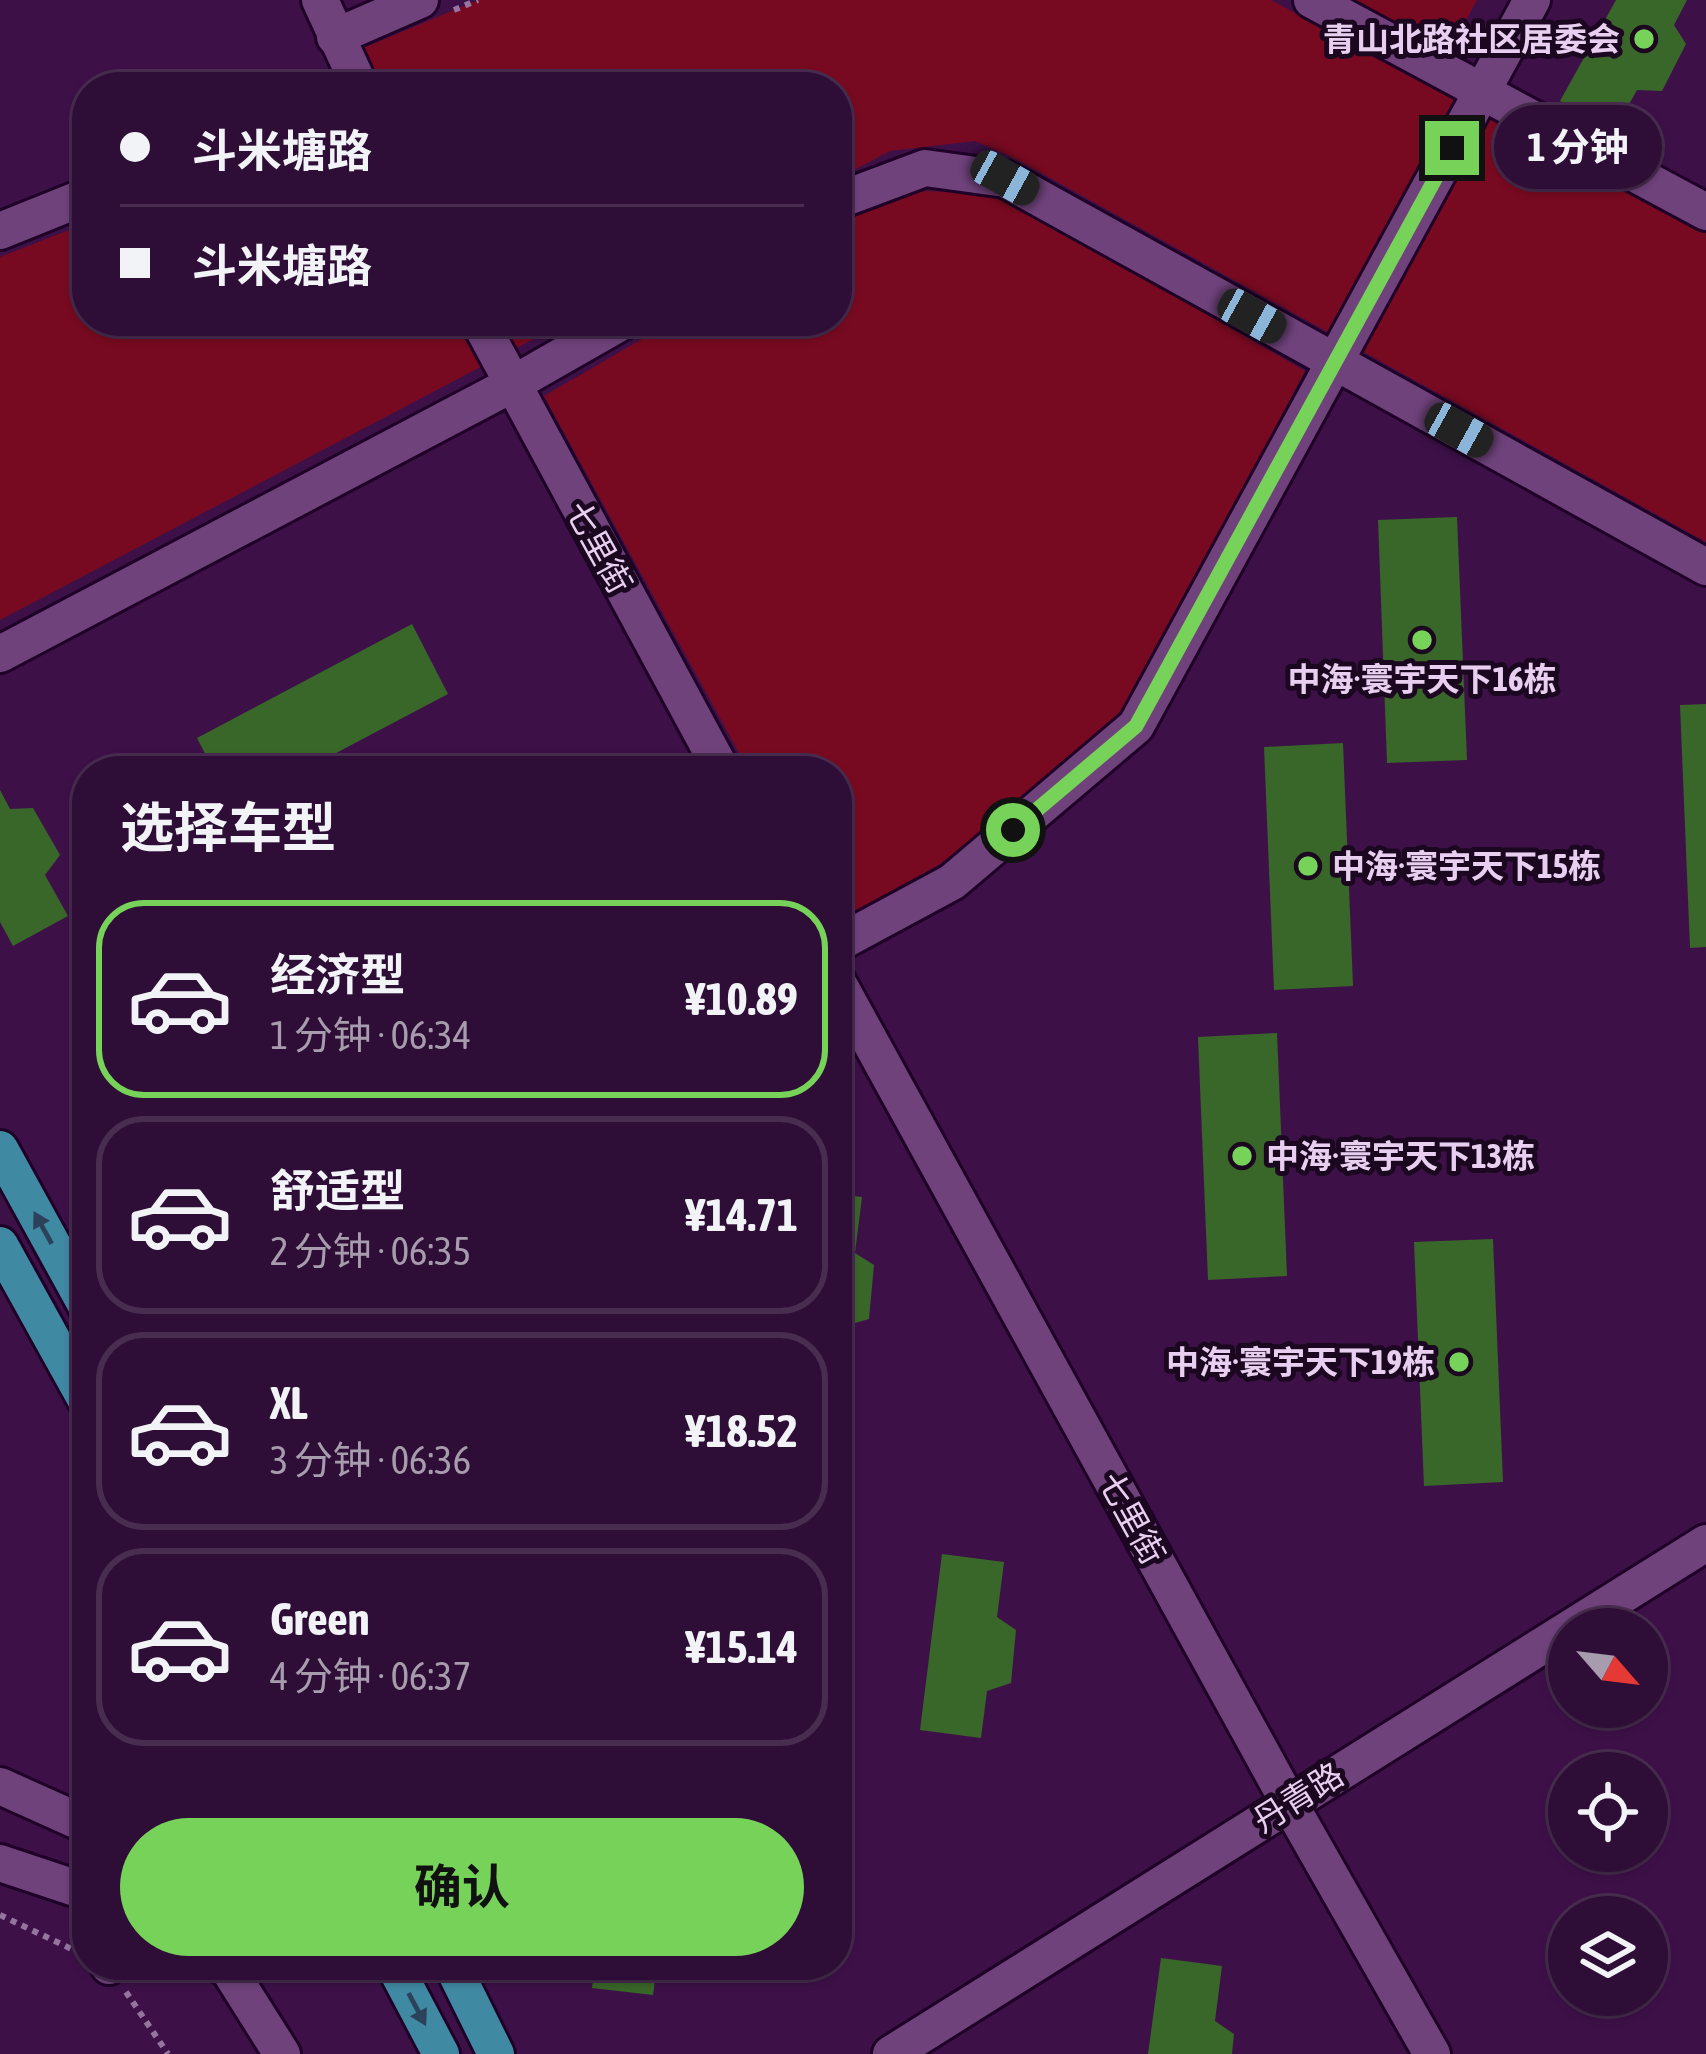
<!DOCTYPE html>
<html lang="zh">
<meta charset="utf-8">
<style>
body{margin:0;font-family:"Asap Condensed","Noto Sans SC",sans-serif;background:#3a1b42;color:#f1f3f6;height:100vh;display:flex;flex-direction:column;font-size:45px;white-space:nowrap}
*{box-sizing:border-box;margin:0}
p{font-size:39px;color:#a79cad}
.icon{flex:none;width:66px;height:66px;fill:none;stroke:currentColor;stroke-width:2;stroke-linecap:round;stroke-linejoin:round}
.map{position:relative;flex:1;overflow:hidden}
.details{position:absolute;left:72px;top:756px;width:780px;height:1224px;display:flex;flex-direction:column;background:#2e0d36;border-radius:48px;box-shadow:0 3px 9px #0004,0 0 0 3px #492d51}
.details>*{flex:none}
.banner{position:absolute;left:72px;top:72px;width:780px;height:264px;border-radius:48px;box-shadow:0 3px 9px #0004,0 0 0 3px #492d51;display:grid;align-content:center;height:264px;padding:0 48px;background:#2e0d36}
.needle{width:78px;rotate:118deg}
.controls{position:absolute;left:1548px;top:1608px;display:grid;gap:24px}
.controls a{display:grid;place-items:center;width:120px;height:120px;border-radius:50%;background:#2e0d36;box-shadow:0 3px 9px #0004,0 0 0 3px #492d51;font-size:60px}
.end{position:absolute;width:54px;height:54px;margin:-27px;border:15px solid #77d259;background:#111;box-shadow:0 0 0 6px #111}
.from{border-radius:50%}
.bubble{position:absolute;height:84px;border-radius:42px;background:#2e0d36;box-shadow:0 3px 9px #0004,0 0 0 3px #492d51;font-size:39px;font-weight:700;line-height:84px;text-align:center}
.car{position:absolute;width:36px;height:72px;margin:-36px -18px;border-radius:15px;box-shadow:0 0 9px 3px #0007;background:linear-gradient(#222 24%,#8ab4d8 0 40%,#222 0 76%,#8ab4d8 0 86%,#222 0)}
.banner b{display:flex;align-items:center;gap:42px;height:114px;font-size:45px}
.banner b+b{border-top:3px solid #492d51}
.banner i{width:30px;height:30px;background:#f1f3f6}
ul{padding:0;list-style:none}
li{display:flex;align-items:center;gap:36px;height:198px;margin:0 24px 18px;padding:0 24px;border:6px solid #492d51;border-radius:48px}
li div{flex:1}
li b{display:block;font-size:45px}
li em{font-style:normal;font-weight:700}
li.selected{border-color:#77d259}
li>.icon{width:108px;height:108px;stroke-width:1.5}
h2{padding:0 48px;font-size:54px;line-height:144px}
.primary-button{display:flex;gap:24px;margin-top:auto;padding:24px 48px}
.primary-button a{flex:1;height:138px;border-radius:72px;background:#77d259;color:#111;font-size:48px;font-weight:700;line-height:138px;text-align:center}
.map>svg:first-child{display:block}
.green{fill:#770a20}
.building{fill:#396629}
.lines{fill:none;stroke-linecap:round;stroke-linejoin:round}
.minor-casing{stroke:#1f0128;stroke-width:42}
.major-casing{stroke:#1f0128;stroke-width:42}
.path{stroke:#9674a0;stroke-width:6;stroke-dasharray:6 6;stroke-linecap:butt}
.minor{stroke:#6f427b;stroke-width:36}
.major{stroke:#4089a3;stroke-width:36}
.oneway{fill:#2c425b}
.route{stroke:#77d259;stroke-width:15}
.poi-dot{fill:#77d259;stroke:#1b0820;stroke-width:4.5}
.labels{text-anchor:middle;dominant-baseline:central;stroke-width:10;stroke-linejoin:round;paint-order:stroke}
.poi-label{font-size:33px;font-weight:bold;fill:#e8cff0;stroke:#1b0820;text-anchor:end}
.street-label{font-size:33px;fill:#e8cff0;stroke:#1b0820}
</style>
<div class="map">
<svg width="1706" height="2054" viewBox="0 0 1706 2054">
<rect width="100%" height="100%" fill="#3d1148"/>
<g class="green">
<polygon points="478,0 1271,0 1706,232 1706,542 1014,158 975,141 890,151 837,179 837,87 382,87 361,49"/>
<polygon points="1344,0 1477,0 1447,56"/>
<polygon points="925,191 978,193 1008,199 1305,371 1128,709 1007,815 937,866 837,921 837,771 749,771 544,396 673,321 837,321 837,226 880,201"/>
<polygon points="87,223 87,321 568,321 0,620 0,257"/>
</g>
<g class="building">
<polygon points="1616,0 1687,0 1674,25 1686,44 1662,91 1637,90 1614,131 1560,101"/>
<polygon points="1457,517 1467,760 1387,763 1378,520"/>
<polygon points="412,624 448,694 302,771 214,771 197,738"/>
<polygon points="1706,704 1706,947 1690,948 1680,705"/>
<polygon points="1343,743 1353,986 1274,990 1264,747"/>
<polygon points="0,790 10,809 33,808 60,855 45,875 68,916 13,946 0,922"/>
<polygon points="1277,1033 1287,1276 1208,1280 1198,1037"/>
<polygon points="837,1194 862,1197 855,1253 874,1265 869,1319 845,1326 840,1363"/>
<polygon points="1493,1239 1503,1482 1424,1486 1414,1242"/>
<polygon points="942,1554 1004,1562 997,1617 1016,1630 1011,1683 987,1691 981,1738 920,1730"/>
<polygon points="1161,1958 1222,1966 1215,2021 1234,2034 1232,2054 1148,2054"/>
<polygon points="595,1965 657,1965 653,1995 592,1988"/>
</g>
<g class="lines">
<defs>
<g id="minor">
<polyline points="320,0 360,87"/>
<polyline points="1312,0 1706,212"/>
<polyline points="335,37 420,0"/>
<polyline points="837,201 925,168 1005,179 1706,567"/>
<polyline points="0,231 87,196"/>
<polyline points="479,321 722,771"/>
<polyline points="0,654 511,385 623,321"/>
<polyline points="837,944 952,882 1136,726 1532,0"/>
<polyline points="837,981 1289,1803 1432,2054"/>
<polyline points="0,1786 87,1825"/>
<polyline points="0,1863 87,1892"/>
<polyline points="221,1965 229,1970 282,2054"/>
<polyline points="109,1966 109,1965"/>
<polyline points="891,2054 1706,1543"/>
</g>
<g id="major">
<polyline points="0,1149 87,1307"/>
<polyline points="0,1245 87,1402"/>
<polyline points="394,1965 441,2054"/>
<polyline points="452,1965 496,2054"/>
</g>
</defs>
<use href="#minor" class="minor-casing"/>
<use href="#major" class="major-casing"/>
<g class="path">
<polyline points="454,10 478,0"/>
<polyline points="0,1915 78,1952"/>
<polyline points="126,1992 168,2054"/>
</g>
<use href="#minor" class="minor"/>
<use href="#major" class="major"/>
</g>
<defs><path id="oneway-solid" d="M-6-.8H1V-3.2L6.5 0L1 3.2V.8H-6Z" transform="scale(3)"/></defs>
<g class="oneway">
<use href="#oneway-solid" transform="translate(43 1228) rotate(-119)"/>
<use href="#oneway-solid" transform="translate(417 2009) rotate(62)"/>
</g>
<g class="lines">
<polyline class="route" points="1013,830 1136,726 1452,148"/>
</g>
<g class="poi-dot">
<circle cx="1644" cy="39" r="12"/>
<circle cx="1422" cy="640" r="12"/>
<circle cx="1308" cy="866" r="12"/>
<circle cx="1242" cy="1156" r="12"/>
<circle cx="1459" cy="1362" r="12"/>
</g>
<g class="labels">
<g class="poi-label">
<text x="1620" y="39">青山北路社区居委会</text>
<text x="1422" y="679" text-anchor="middle">中海·寰宇天下16栋</text>
<text x="1332" y="866" text-anchor="start">中海·寰宇天下15栋</text>
<text x="1266" y="1156" text-anchor="start">中海·寰宇天下13栋</text>
<text x="1435" y="1362">中海·寰宇天下19栋</text>
</g>
<g class="street-label">
<text transform="translate(599 547) rotate(61)">七里街</text>
<text transform="translate(1132 1518) rotate(61)">七里街</text>
<text transform="translate(1298 1797) rotate(-32)">丹青路</text>
</g>
</g>
</svg>
<div class="controls">
<a><svg class="needle" viewBox="-14 -14 28 28"><path d="M0-13l5 13h-10z" fill="#e53935"/><path d="M0 13l5-13h-10z" fill="#a79cad"/></svg></a>
<a><svg class="icon" aria-label="locate" viewBox="0 0 24 24"><circle cx="12" cy="12" r="6"/><path d="M12 2v4M12 18v4M2 12h4M18 12h4"/></svg></a>
<a><svg class="icon" aria-label="layers" viewBox="0 0 24 24"><path d="M12 4l9 5-9 5-9-5zM3 14l9 5 9-5"/></svg></a>
</div>
<i class="end from" style="left:1013px;top:830px"></i>
<i class="end" style="left:1452px;top:148px"></i>
<div class="bubble" style="left:1494px;top:105px;width:168px">1 分钟</div>
<i class="car" style="left:1005px;top:178px;rotate:119deg"></i>
<i class="car" style="left:1252px;top:316px;rotate:119deg"></i>
<i class="car" style="left:1459px;top:430px;rotate:119deg"></i>
<div class="banner">
<b><i class="from"></i>斗米塘路</b>
<b><i></i>斗米塘路</b>
</div>
<section class="details">
<h2>选择车型</h2>
<ul>
<li class="selected"><svg class="icon" aria-label="car" viewBox="0 0 24 24"><path d="M5 17H2v-5l4-1 3-4h7l3 4 3 1v5h-3M9 17h6M6 11h13"/><circle cx="7" cy="17" r="2"/><circle cx="17" cy="17" r="2"/></svg><div><b>经济型</b><p>1 分钟 · 06:34</p></div><em>¥10.89</em></li>
<li><svg class="icon" aria-label="car" viewBox="0 0 24 24"><path d="M5 17H2v-5l4-1 3-4h7l3 4 3 1v5h-3M9 17h6M6 11h13"/><circle cx="7" cy="17" r="2"/><circle cx="17" cy="17" r="2"/></svg><div><b>舒适型</b><p>2 分钟 · 06:35</p></div><em>¥14.71</em></li>
<li><svg class="icon" aria-label="car" viewBox="0 0 24 24"><path d="M5 17H2v-5l4-1 3-4h7l3 4 3 1v5h-3M9 17h6M6 11h13"/><circle cx="7" cy="17" r="2"/><circle cx="17" cy="17" r="2"/></svg><div><b>XL</b><p>3 分钟 · 06:36</p></div><em>¥18.52</em></li>
<li><svg class="icon" aria-label="car" viewBox="0 0 24 24"><path d="M5 17H2v-5l4-1 3-4h7l3 4 3 1v5h-3M9 17h6M6 11h13"/><circle cx="7" cy="17" r="2"/><circle cx="17" cy="17" r="2"/></svg><div><b>Green</b><p>4 分钟 · 06:37</p></div><em>¥15.14</em></li>
</ul>
<div class="primary-button"><a>确认</a></div>
</section>
</div>
